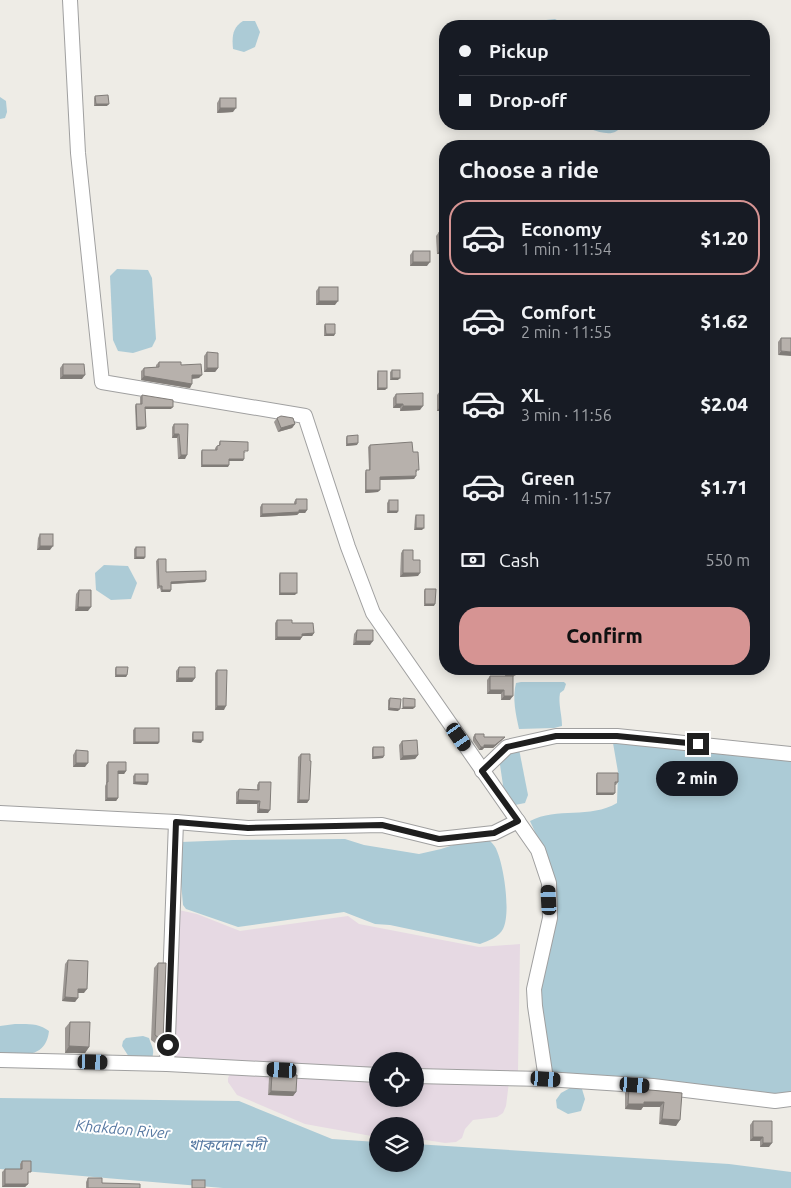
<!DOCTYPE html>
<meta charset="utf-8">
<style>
body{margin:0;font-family:Ubuntu,"Noto Sans Bengali",sans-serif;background:#20242c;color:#f1f3f6;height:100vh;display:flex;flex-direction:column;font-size:19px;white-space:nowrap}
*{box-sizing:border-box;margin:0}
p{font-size:16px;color:#9ea1a6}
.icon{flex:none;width:28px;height:28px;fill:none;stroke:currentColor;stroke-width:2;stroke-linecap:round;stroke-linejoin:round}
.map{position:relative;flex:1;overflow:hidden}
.sheet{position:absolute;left:439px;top:140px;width:331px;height:535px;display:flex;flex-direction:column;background:#171b24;border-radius:20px;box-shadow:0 2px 12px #0003}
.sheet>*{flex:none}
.banner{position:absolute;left:439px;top:20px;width:331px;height:110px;border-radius:20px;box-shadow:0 2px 12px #0003;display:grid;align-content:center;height:110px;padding:0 20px;background:#171b24}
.controls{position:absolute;left:369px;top:1052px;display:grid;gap:10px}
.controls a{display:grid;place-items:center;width:55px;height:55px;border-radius:50%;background:#171b24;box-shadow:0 2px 12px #0003;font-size:25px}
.end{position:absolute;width:22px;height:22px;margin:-11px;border:6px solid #1f1f1f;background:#fff;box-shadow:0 0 0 2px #fff}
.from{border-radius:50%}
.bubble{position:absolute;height:35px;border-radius:18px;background:#171b24;box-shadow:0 2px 12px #0003;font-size:16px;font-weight:800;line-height:35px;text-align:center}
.car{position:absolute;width:15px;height:30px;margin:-15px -8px;border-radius:6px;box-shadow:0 0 4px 1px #0007;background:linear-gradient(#222 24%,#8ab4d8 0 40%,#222 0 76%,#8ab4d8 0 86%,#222 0)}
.banner b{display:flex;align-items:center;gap:18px;height:48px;font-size:19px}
.banner b+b{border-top:1px solid #363941}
.banner i{width:12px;height:12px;background:#f1f3f6}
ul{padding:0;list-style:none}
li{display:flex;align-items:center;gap:15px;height:75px;margin:0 10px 8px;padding:0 10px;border:2px solid transparent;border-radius:20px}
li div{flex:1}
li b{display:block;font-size:19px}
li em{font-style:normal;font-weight:800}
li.selected{border-color:#d69493}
li>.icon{width:45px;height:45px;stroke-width:1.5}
h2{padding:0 20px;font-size:22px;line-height:60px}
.pay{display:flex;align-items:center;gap:12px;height:55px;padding:0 20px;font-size:19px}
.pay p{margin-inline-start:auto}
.button{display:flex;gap:10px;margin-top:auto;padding:10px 20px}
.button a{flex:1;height:58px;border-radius:20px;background:#d69493;color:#111;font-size:20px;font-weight:800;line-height:58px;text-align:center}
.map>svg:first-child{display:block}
.industrial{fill:#e6d9e3}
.water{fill:#accbd6}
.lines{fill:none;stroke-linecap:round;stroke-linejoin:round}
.minor-casing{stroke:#a0a0a0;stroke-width:16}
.minor{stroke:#fff;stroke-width:14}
.wall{fill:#9d9894}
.shaded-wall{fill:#807c78}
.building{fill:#b7b1ac;stroke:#807c78}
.route{stroke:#1f1f1f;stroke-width:6}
.labels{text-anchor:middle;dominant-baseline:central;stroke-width:4;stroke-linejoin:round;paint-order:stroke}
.water-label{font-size:15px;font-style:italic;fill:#5779a2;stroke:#fff}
</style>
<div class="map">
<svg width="791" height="1188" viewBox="0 0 791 1188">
<rect width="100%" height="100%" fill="#eeece6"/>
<g class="industrial">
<polygon points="174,909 197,914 240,931 348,916 359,924 479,947 520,944 518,1071 415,1071 415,1061 378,1061 377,1070 169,1059"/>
<polygon points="230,1074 300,1079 377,1079 378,1099 415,1099 415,1079 509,1082 506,1106 503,1113 497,1117 473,1120 465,1129 462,1138 456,1142 445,1143 426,1140 415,1141 415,1126 378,1126 377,1137 305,1124 237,1095 228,1082 228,1078"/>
</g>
<g class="water">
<polygon points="555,19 568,26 543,26 546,20"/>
<path d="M243,21H255L260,32L255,47L244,52L233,49C232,37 232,28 243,21Z"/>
<polygon points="0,97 6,101 7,112 5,118 0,119"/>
<path d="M587,124H623C615,138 603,133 590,129Z"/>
<polygon points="117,269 148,270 152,278 156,339 152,347 133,353 118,351 113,340 110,276"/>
<polygon points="104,565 128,566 137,583 131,599 111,600 96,590 95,573"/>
<path d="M521,682H564L566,684L564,690L560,693C558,704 562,714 562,726L554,728L519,729C516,715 512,698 516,683Z"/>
<path d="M613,743L748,757L791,759V1094H778L665,1081L550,1073L538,1004L546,959L544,852L530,821C557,807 590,819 617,803L618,772Z"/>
<polygon points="519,749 528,795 525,803 515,805 504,792 499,758"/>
<path d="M478,837L490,841C493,844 496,847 497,851C504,867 511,913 503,929C499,937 488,941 480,944L390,925L375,924L344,912L238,927L186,909L183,905L179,859L181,842L233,840L345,839L364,845L419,854L441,849Z"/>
<path d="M15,1024C27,1024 39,1023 49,1031C46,1059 21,1055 0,1055V1026Z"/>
<path d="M143,1036L149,1038C152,1048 155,1048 152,1059L129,1057L122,1046L123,1041L126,1038Z"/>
<polygon points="570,1088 582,1089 585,1099 581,1111 568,1114 557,1108 556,1100 561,1093"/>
<polygon points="0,1098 239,1101 332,1139 377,1142 378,1164 415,1164 415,1144 729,1164 791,1172 791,1188 223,1188 0,1169"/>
</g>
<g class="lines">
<defs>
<g id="minor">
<polyline points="70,0 78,153 102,382 305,416 348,547 373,613 538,850 549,883 550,918 534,989 535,1006 546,1079"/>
<polyline points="482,771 507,747 556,736 617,736 791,754"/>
<polyline points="0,813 176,822 248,828 382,825 439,839 494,833 518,821"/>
<polyline points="0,1060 167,1064 378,1075"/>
<polyline points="167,1064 176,822"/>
<polyline points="415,1076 546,1079 653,1086 775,1101 791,1099"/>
</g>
</defs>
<use href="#minor" class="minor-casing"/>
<use href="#minor" class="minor"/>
</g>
<g class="wall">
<polygon points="95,96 107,106 94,106 94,98"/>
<polygon points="220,98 233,112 217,113 217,103"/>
<polygon points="439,232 445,232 445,254 437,254 436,236"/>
<polygon points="413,251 427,266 410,266 410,255"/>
<polygon points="319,287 335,305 316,305 316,291"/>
<polygon points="325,324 334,336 324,336 324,326"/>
<polygon points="781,338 791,338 778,355 778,342"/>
<polygon points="207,352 218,368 215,372 204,372 204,356"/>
<polygon points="159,362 181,365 199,378 192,379 190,388 141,380 141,371 144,368 156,367 156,365"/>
<polygon points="63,364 82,379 60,379 60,368"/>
<polygon points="392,370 398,380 390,380 390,372"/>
<polygon points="378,371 387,388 385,390 377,390 377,374"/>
<polygon points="440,391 445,391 445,411 437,411 437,395"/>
<polygon points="396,394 420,410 400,411 400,408 393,408 393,398"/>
<polygon points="142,395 171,409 145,409 146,427 144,429 136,430 135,406 136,404 140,404 140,397"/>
<polygon points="277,418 295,424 292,428 278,432 274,422"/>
<polygon points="174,424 188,424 185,459 178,459 177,438 172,438 172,427"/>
<polygon points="347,436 357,445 346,446 346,438"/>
<polygon points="220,441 246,453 244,453 243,461 229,461 228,467 201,467 201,452 202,450 215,450 215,448 217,446 219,446 219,443"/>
<polygon points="370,445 413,452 417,472 416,472 414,479 380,480 378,492 365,493 365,473 366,470 369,470 368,447"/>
<polygon points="296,499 307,510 305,513 299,513 297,515 260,517 260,507 262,504 294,504 294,502"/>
<polygon points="389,500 398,511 397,513 387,513 387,503"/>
<polygon points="416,515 422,530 414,530 415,517"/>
<polygon points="40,534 50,550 37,550 38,538"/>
<polygon points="136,547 145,557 144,559 134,559 134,549"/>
<polygon points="403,550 413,560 418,576 400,577 401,553"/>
<polygon points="158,559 166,572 206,580 205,582 171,584 171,590 170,592 161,592 160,588 157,589 156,561"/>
<polygon points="280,573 295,595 279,595 279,575"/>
<polygon points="425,589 434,606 424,606 424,591"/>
<polygon points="79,590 88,611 75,611 76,594"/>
<polygon points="277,620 292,623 314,633 312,636 302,636 300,640 275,640 275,623"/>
<polygon points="357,630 370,645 353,645 354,634"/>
<polygon points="116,667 127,675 126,677 115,677 115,669"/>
<polygon points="179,667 195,678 192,682 176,682 176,671"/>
<polygon points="505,669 515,669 515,675 513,677 510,700 501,700 501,694 487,694 487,680 490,676 505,676"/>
<polygon points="217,670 224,710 215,710 215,673"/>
<polygon points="390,698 398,711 388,710 388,700"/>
<polygon points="135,728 159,742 158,744 133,744 133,730"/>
<polygon points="193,732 201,743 192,742 192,734"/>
<polygon points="475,734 484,737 502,740 493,748 484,748 482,750 479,750 473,741 473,737"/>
<polygon points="402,741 418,755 415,759 400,760 399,745"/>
<polygon points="373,747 383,758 372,759 372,749"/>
<polygon points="76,750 85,767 73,767 73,755"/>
<polygon points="301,754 309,800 307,803 297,803 298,757"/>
<polygon points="108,762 126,771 124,774 118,774 118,798 116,801 105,801 105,786 106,784 106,765"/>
<polygon points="597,773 618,782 616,785 615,785 615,793 613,795 596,795 596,775"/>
<polygon points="135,774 148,782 147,785 133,784 133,776"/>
<polygon points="259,782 268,813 257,813 257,804 236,804 236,792 239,789 257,790 257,785"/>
<polygon points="68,960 84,993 78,993 75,1002 62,1001 65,964"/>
<polygon points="158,963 163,1041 159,1046 151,1040 154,968"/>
<polygon points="70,1022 89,1047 85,1053 65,1053 65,1028"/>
<polygon points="272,1074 296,1092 293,1096 268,1095 269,1078"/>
<polygon points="629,1088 682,1093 676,1126 659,1124 660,1107 643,1107 641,1110 625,1109 625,1093"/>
<polygon points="753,1121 769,1147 760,1147 760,1141 750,1141 750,1125"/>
<polygon points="22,1161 28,1175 28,1184 25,1187 2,1187 2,1172 5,1169 20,1169 20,1164"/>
<polygon points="88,1178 102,1183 140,1188 86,1188 86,1182"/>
</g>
<g class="shaded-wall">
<polygon points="96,104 109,104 107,106 94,106"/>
<polygon points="220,108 236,108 233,112 217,113"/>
<polygon points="440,250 445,250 445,254 437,254"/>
<polygon points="413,262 430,262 427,266 410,266"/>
<polygon points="319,301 338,301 335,305 316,305"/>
<polygon points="326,334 335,334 334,336 324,336"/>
<polygon points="781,351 791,352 791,356 778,355"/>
<polygon points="207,368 218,368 215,372 204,372"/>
<polygon points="63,375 85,375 82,379 60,379"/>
<polygon points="192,375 202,375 199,378 189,379"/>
<polygon points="144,376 192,384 190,388 141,380"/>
<polygon points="392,378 400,378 398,380 390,380"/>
<polygon points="378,388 387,388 385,390 377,390"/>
<polygon points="396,404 403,404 400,408 393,408"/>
<polygon points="403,406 423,406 420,410 400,411"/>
<polygon points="145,407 173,407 171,409 144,409"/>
<polygon points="440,407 445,407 445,411 437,411"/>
<polygon points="295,424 292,428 278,432 281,428"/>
<polygon points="137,427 146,427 144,429 136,430"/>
<polygon points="174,434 179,434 177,438 172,438"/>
<polygon points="358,443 357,445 346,446 347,444"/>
<polygon points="181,455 187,455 185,459 178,459"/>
<polygon points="229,459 244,459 243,461 228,461"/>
<polygon points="202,465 229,465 228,467 201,467"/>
<polygon points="416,476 414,479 378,480 380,477"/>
<polygon points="366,490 380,490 378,492 365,493"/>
<polygon points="299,510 307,510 305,513 299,513 297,515 260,517 262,514"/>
<polygon points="389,511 398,511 397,513 387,513"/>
<polygon points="416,528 424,528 422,530 414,530"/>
<polygon points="40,546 53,546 50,550 37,550"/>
<polygon points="136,557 145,557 144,559 134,559"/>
<polygon points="403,573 420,573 418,576 400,577"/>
<polygon points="206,580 205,582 170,584 171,582"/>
<polygon points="162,590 171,590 170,592 161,592"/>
<polygon points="280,593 297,593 295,595 279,595"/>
<polygon points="425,604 435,604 434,606 424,606"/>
<polygon points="78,607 91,607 88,611 75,611"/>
<polygon points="314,633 312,636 300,636 302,634"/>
<polygon points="277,637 302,637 300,640 275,640"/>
<polygon points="356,641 373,641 370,645 353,645"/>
<polygon points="116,675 127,675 126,677 115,677"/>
<polygon points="178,678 195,678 192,682 176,682"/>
<polygon points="490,690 504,690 501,694 487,694"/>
<polygon points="504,696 513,696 510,700 501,700"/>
<polygon points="217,706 226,706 224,710 215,710"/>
<polygon points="403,707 415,707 413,709 401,709"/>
<polygon points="389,708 400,709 398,711 388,710"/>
<polygon points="505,737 502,740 493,748 484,748 482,750 479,750 481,747 484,745"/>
<polygon points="193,740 203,740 201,743 192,742"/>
<polygon points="135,742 159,742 158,744 133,744"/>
<polygon points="418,755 415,759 400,760 403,756"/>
<polygon points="384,756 383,758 372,759 373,757"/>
<polygon points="76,763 88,763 85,767 73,767"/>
<polygon points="118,771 126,771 124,774 116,774"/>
<polygon points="135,782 148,782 147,785 133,784"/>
<polygon points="597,793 615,793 613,795 596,795"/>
<polygon points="107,798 118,798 116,801 105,801"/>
<polygon points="238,800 260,801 257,804 236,804"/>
<polygon points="299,800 309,800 307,803 297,803"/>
<polygon points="259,809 270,810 268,813 257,813"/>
<polygon points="78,989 87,989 84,993 75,993"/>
<polygon points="65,997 78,998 75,1002 62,1001"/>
<polygon points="69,1046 89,1047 85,1053 65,1053"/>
<polygon points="271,1091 296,1092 293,1096 268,1095"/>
<polygon points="644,1102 664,1102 660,1107 643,1107 641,1110 625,1109 628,1104"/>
<polygon points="662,1119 680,1120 676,1126 659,1124"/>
<polygon points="753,1137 763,1137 760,1141 750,1141"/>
<polygon points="763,1143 772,1143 769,1147 760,1147"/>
<polygon points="5,1184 28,1184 25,1187 2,1187"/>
</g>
<g class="building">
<polygon points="108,95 109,104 96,104 95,96"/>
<rect x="220" y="98" width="16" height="10"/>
<polygon points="439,232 445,232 445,250 440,250"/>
<rect x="413" y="251" width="17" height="11"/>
<rect x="319" y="287" width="19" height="14"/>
<polygon points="325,324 335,324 335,334 326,334"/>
<polygon points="781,338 791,338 791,352 781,351"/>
<polygon points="207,352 218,353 218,368 207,368"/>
<polygon points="159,362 181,362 181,365 201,364 202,375 192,375 192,384 144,376 144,368 159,367"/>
<polygon points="63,364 84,364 85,375 63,375"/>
<rect x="392" y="370" width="8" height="8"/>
<rect x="378" y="371" width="9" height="17"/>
<rect x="440" y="391" width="5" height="16"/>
<polygon points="423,393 423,406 403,406 403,404 396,404 396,394"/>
<polygon points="142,395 173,400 173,407 145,407 146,427 137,427 136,404 142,404"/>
<polygon points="281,416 293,418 295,424 281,428 277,418"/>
<polygon points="174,424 188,424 187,455 181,455 179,434 174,434"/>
<polygon points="358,435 358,443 347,444 347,436"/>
<polygon points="220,441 248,442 248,451 244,451 244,459 229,459 229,465 202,465 202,450 217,450 217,446 220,445"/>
<polygon points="412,442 413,452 418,452 419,470 416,470 416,476 380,477 380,490 366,490 366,470 370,470 370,445"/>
<polygon points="296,499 307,499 307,510 299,510 299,512 262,514 262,504 296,504"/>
<rect x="389" y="500" width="9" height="11"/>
<rect x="416" y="515" width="8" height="13"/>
<rect x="40" y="534" width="13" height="12"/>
<rect x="136" y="547" width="9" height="10"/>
<polygon points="403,550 413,550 413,560 420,560 420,573 403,573"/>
<polygon points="158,559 166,559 166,572 206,571 206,580 171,582 171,590 162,590 162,586 159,586"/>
<rect x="280" y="573" width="17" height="20"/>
<polygon points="425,589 436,589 435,604 425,604"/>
<polygon points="79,590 91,590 91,607 78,607"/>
<polygon points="277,620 292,620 292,623 313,623 314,633 302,634 302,637 277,637"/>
<polygon points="357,630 373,630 373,641 356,641"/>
<polygon points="116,667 128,667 127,675 116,675"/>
<polygon points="179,667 195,667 195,678 178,678"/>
<rect x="506" y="669" width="9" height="6"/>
<polygon points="217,670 227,670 226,706 217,706"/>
<polygon points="490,676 513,676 513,696 504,696 504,690 490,690"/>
<polygon points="390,698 401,699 400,709 389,708"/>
<polygon points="403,698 415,699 415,707 403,707"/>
<rect x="135" y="728" width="24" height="14"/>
<rect x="193" y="732" width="10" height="8"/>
<polygon points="475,734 484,734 484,737 505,737 495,745 484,745 484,747 481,747 475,738"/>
<polygon points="417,740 418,755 403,756 402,741"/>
<polygon points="373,747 384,747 384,756 373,757"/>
<polygon points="76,750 88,751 88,763 76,763"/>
<polygon points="301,754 310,754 310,761 311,761 309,800 299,800"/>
<polygon points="108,762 126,762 126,771 118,771 118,798 107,798 107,782 108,782"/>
<polygon points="597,773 618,773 618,782 615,782 615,793 597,793"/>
<rect x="135" y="774" width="13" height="8"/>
<polygon points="259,782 271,782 270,810 259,809 260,801 238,800 239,789 259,790"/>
<polygon points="68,960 88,961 87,989 78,989 78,998 65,997"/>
<polygon points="158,963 166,963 163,1041 155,1035"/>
<polygon points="70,1022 90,1022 89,1047 69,1046"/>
<polygon points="272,1074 297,1075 296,1092 271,1091"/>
<polygon points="629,1088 682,1093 680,1120 662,1119 664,1102 644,1102 644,1104 628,1104"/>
<polygon points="753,1121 772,1121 772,1143 763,1143 763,1137 753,1137"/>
<polygon points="22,1161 31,1161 31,1172 28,1172 28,1184 5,1184 5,1169 22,1169"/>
<polygon points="88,1178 102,1178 102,1183 140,1184 140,1188 88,1188"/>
<rect x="192" y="1180" width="13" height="8"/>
</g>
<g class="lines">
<polyline class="route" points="168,1045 176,822 248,828 382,825 439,839 494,833 518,821 482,771 507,747 556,736 617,736 698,744"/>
</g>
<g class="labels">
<g class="water-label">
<text transform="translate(123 1129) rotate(5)">Khakdon River</text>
<text x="227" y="1144">খাকদোন নদী</text>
</g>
</g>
</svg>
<div class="controls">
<a><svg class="icon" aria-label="locate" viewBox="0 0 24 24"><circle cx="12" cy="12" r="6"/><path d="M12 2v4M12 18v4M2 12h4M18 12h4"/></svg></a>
<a><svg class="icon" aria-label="layers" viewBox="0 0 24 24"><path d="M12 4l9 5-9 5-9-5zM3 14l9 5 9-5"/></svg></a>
</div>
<i class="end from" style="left:168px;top:1045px"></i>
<i class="end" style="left:698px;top:744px"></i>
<div class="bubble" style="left:656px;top:761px;width:82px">2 min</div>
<i class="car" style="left:459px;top:737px;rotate:145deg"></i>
<i class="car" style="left:549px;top:900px;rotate:357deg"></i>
<i class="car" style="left:93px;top:1062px;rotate:92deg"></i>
<i class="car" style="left:282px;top:1070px;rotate:273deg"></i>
<i class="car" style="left:546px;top:1079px;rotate:94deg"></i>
<i class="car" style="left:635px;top:1085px;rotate:94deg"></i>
<div class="banner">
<b><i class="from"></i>Pickup</b>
<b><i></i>Drop-off</b>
</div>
<section class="sheet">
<h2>Choose a ride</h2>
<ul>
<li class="selected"><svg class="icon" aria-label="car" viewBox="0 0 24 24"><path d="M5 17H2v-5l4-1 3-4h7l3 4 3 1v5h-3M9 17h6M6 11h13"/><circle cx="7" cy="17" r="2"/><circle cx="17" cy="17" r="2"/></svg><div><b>Economy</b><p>1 min · 11:54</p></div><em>$1.20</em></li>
<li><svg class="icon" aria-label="car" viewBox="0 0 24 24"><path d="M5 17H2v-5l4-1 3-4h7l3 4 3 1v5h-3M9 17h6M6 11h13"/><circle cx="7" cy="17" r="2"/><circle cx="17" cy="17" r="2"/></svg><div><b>Comfort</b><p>2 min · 11:55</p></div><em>$1.62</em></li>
<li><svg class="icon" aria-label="car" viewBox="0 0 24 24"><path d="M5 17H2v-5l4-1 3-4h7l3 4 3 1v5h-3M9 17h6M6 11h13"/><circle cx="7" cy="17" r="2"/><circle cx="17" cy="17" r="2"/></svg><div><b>XL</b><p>3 min · 11:56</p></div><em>$2.04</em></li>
<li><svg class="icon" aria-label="car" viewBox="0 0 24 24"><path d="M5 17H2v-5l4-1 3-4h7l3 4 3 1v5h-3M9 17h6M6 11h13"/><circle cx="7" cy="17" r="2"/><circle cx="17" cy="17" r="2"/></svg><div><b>Green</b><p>4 min · 11:57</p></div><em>$1.71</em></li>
</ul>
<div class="pay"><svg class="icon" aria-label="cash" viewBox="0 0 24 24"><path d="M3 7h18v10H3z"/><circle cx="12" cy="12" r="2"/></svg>Cash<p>550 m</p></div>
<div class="button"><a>Confirm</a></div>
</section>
</div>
